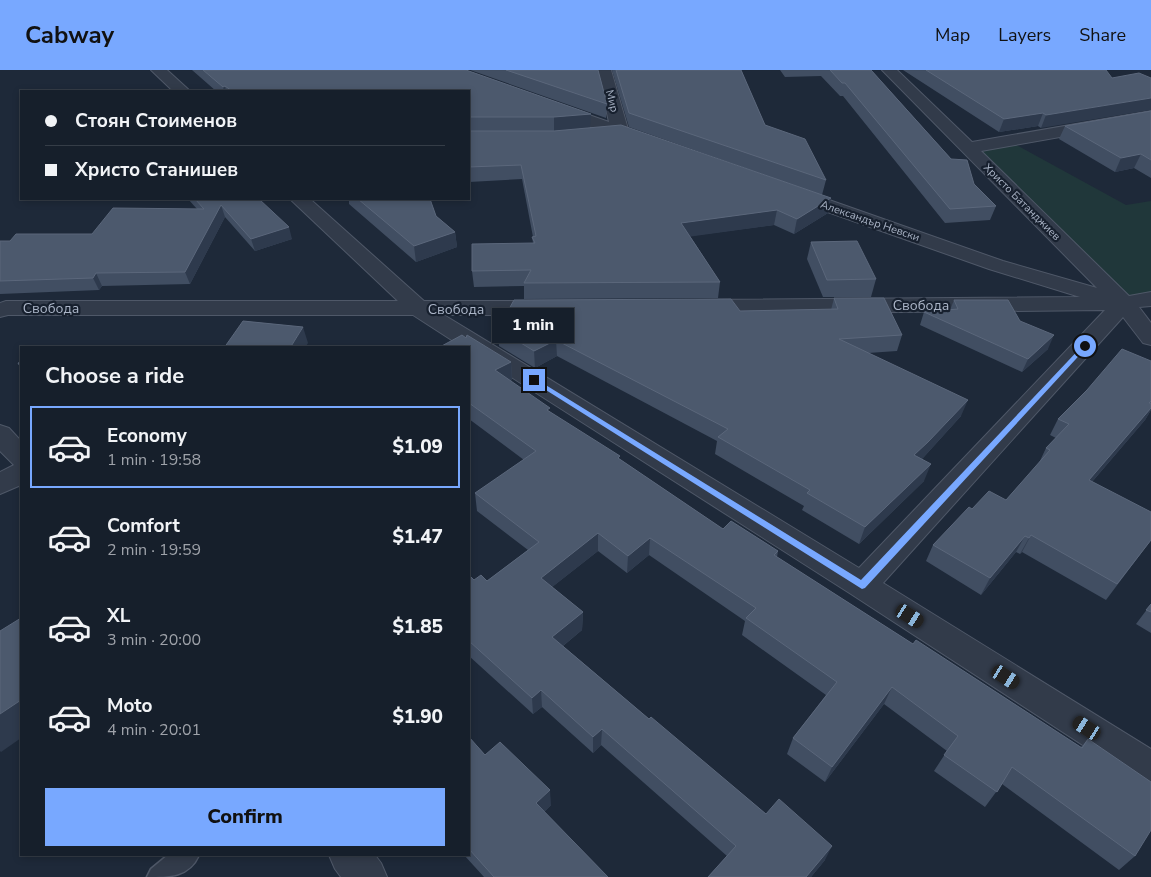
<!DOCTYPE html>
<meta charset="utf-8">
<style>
body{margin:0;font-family:"Nunito Sans",sans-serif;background:#232c37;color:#f1f3f6;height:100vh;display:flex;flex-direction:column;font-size:19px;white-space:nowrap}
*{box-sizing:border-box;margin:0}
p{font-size:16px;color:#9ea2a9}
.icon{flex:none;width:28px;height:28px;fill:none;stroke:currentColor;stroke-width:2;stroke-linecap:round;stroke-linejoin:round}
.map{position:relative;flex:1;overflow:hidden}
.drawer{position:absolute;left:20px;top:276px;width:450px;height:510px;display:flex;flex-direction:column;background:#161f2b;border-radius:0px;box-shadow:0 2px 8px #0003,0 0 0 1px #353d47}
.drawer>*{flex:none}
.hud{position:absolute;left:20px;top:20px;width:450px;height:110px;border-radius:0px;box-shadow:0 2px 8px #0003,0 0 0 1px #353d47;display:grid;align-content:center;height:110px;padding:0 25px;background:#161f2b}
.end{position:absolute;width:22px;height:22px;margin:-11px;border:6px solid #78a8ff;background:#111;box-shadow:0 0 0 2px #111}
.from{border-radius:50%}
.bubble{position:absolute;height:35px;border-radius:0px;background:#161f2b;box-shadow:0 2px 8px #0003,0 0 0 1px #353d47;font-size:16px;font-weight:800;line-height:35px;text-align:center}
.car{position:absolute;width:15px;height:30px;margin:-15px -8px;border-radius:6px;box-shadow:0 0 4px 1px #0007;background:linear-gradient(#222 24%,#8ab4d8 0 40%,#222 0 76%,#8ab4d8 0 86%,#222 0)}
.hud b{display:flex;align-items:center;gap:18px;height:48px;font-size:19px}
.hud b+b{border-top:1px solid #353d47}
.hud i{width:12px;height:12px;background:#f1f3f6}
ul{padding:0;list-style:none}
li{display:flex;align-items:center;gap:15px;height:82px;margin:0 10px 8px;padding:0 15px;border:2px solid transparent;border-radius:0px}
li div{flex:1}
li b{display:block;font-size:19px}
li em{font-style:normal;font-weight:800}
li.on{border-color:#78a8ff}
li>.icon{width:45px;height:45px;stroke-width:1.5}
h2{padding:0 25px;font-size:22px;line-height:60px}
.button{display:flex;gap:10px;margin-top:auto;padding:10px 25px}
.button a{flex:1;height:58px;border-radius:0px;background:#78a8ff;color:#111;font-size:20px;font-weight:800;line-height:58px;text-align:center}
header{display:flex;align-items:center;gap:30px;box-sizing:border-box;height:70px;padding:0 25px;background:#78a8ff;color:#111}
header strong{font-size:24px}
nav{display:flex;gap:28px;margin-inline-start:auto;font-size:18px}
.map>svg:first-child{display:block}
.green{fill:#20373a}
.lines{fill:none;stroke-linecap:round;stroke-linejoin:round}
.lane-casing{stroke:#4f5868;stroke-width:3}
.street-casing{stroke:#4f5868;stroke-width:2}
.lane{fill:#323b4a;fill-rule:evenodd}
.street{fill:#323b4a;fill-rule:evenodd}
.wall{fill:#414e62}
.shaded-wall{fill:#2e3a4d}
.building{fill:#4c596d;stroke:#5b677b}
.route{fill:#78a8ff}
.labels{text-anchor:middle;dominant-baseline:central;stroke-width:4.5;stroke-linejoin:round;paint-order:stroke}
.far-street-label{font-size:11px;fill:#abb5c7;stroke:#17202e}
.street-label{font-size:14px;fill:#abb5c7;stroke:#17202e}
</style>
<header>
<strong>Cabway</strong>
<nav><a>Map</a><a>Layers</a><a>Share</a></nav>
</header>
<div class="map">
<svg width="1151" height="807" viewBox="0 0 1151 807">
<rect width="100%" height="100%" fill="#1e2939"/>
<polygon class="green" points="1009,71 1126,135 1151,131 1151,229 1124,233 969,78"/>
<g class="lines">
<defs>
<path id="lane" d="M168,785H199C189,807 170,807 147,807L151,799Z"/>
<g id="street">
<polygon points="151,0 167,0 190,21 173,21"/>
<polygon points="597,0 611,0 628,59 645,65 647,69 645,73 639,74 618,67 602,67 600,63 601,61 549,41 547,38 549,35 555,33 609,52"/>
<polygon points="882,0 897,0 972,72 1151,41 1151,51 981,81 1129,226 1151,222 1151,236 1139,237 1151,253 1151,275 1143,273 1123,247 883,513 1151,679 1151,717 1138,711 851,524 469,280 469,278 464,278 413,245 8,245 0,247 0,233 6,231 398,231 290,129 310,129 424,231 546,231 554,233 557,238 554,243 546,245 444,245 859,498 1105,240 699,244 691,242 688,237 691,232 699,230 1080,227 989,199 788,128 786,124 788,120 795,118 1003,191 1097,218"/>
<polygon points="0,355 9,358 21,371 21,415 0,424 0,402 14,395 0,381"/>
<polygon points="329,785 375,785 381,793 387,807 341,807 335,799"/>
</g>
</defs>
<use href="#lane" class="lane-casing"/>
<use href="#street" class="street-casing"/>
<use href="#lane" class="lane"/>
<use href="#street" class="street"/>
</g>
<g class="wall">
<polygon points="192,0 466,0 590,58 816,123 629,57 612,0 741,0 765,55 826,110 822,125 828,143 794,164 774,155 690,166 720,212 718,228 524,229 524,216 474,217 472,201 533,173 532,167 533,167 522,109 469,112 469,21 216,21"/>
<polygon points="470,0 598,0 607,34 606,48"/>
<polygon points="780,0 871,0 974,114 996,136 990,150 945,153 843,26 840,26 821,6 785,7"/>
<polygon points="903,0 1106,0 1041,58 1038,56 999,62"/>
<polygon points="1151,41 1151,108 1134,98 1115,102 1059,69 1065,56"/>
<polygon points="188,129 259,129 292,169 255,181 225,147 190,214 102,216 99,220 0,224 0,171 10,171 92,164 197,139"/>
<polygon points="346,129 430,129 436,146 455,162 457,177 416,192 349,134 349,131"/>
<polygon points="811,172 876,209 871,227 823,227 807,189"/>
<polygon points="834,228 902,265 897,281 868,283 961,346 922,389 924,411 859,474 802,440 804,436 715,384 717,371 557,286 535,298 499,276 498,259 740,241 831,240"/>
<polygon points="954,230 1020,251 1048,279 1022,302 920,255 924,242 950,240"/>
<polygon points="466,268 511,292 512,310 510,311 550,342 723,459 778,481 777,487 913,574 1081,677 1088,669 1135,786 1119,800 1002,714 985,737 934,701 947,681 884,634 825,712 787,684 793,668 826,625 742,565 745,551 649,485 627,503 598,481 552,517 583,542 582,560 563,576 649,649 766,744 825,790 811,807 708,807 727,786 601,675 593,683 542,637 533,644 469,586 469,505 474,510 487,511 528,480 477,441 475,423 524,390 469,349 469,278"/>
<polygon points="1151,291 1151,340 1145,350 1092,412 1151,470 1106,530 1022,482 1020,484 1016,482 981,525 926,491 933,475 972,439 1006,430 1039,393 1046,378 1056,368 1050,365 1058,349"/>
<polygon points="1151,534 1151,563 1136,554"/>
<polygon points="469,667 485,685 551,735 544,742 608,807 484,807 464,785 469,785"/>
</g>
<g class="shaded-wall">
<polygon points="225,16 226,21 224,21 223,17"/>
<polygon points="1151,28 1151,40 1041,58 1046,45"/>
<polygon points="1043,43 1038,56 999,62 1004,49"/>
<polygon points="591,44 590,58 554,61 554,47"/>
<polygon points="1141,84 1134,98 1115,102 1121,88"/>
<polygon points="831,128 828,143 794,164 797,149"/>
<polygon points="221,135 225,147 190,214 185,202"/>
<polygon points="777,140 774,155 680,168 681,153"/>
<polygon points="289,157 292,169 255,181 251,169"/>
<polygon points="455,162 457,177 416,192 414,176"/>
<polygon points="96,203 102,216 99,220 93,208"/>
<polygon points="303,257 308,273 305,278 290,278"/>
<polygon points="1054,265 1048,279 1022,302 1028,289"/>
<polygon points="556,270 557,286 535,298 534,281"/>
<polygon points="511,292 512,310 497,318 495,300"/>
<polygon points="968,330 961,346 922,389 914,385"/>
<polygon points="1151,338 1151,340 1145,350 1079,427 1089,410"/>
<polygon points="931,394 924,411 859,474 865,457"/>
<polygon points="598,463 598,481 542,525 541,508"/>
<polygon points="1031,465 1022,482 1020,484 1029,468"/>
<polygon points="1025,466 1016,482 981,525 990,508"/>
<polygon points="650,468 649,485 627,503 628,486"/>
<polygon points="583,542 582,560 553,584 552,567"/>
<polygon points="892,617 884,634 825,712 832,697"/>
<polygon points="541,620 542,637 533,644 532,628"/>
<polygon points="21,630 21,668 1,682 0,681 0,644"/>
<polygon points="602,659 601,675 593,683 593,667"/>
<polygon points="550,720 551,735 537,748 536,733"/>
<polygon points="832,776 825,790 811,807 806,807"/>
</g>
<g class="building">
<polygon points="203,0 466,0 591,44 554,47 469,47 469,21 232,21 225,16 223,17"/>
<polygon points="506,0 598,0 607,34"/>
<polygon points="616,0 741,0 765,55 805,69 826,110 629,43"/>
<polygon points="830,0 871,0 951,89 967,90 974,114 996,136 950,139 845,13 842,13"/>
<polygon points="926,0 1106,0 1112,8 1139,3 1151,8 1151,28 1046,45 1043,43 1004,49"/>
<polygon points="1151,41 1151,90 1141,84 1121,88 1065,56"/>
<polygon points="621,55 831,128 797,149 777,140 681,153 720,212 524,213 531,200 472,201 472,174 535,173 532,167 536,166 521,95 469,97 469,61 554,61"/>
<polygon points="195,129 259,129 289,157 251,169 221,135 185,202 96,203 93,208 0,211 0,171 10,171 16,164 92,164 113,138 204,139"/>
<polygon points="358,129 430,129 436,146 455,162 414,176"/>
<polygon points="857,171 876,209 827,210 811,172"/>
<polygon points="834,228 884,228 902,265 839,269 968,330 928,372 914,385 931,394 865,457 807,423 810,420 718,367 728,359 556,270 534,281 498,259 514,230 731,229 740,241 838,239"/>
<polygon points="954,230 1008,230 1020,251 1054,265 1028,289 924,242 958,239"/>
<polygon points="243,251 303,257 290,278 224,278"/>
<polygon points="462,265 466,268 467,265 511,292 495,300 550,338 547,340 620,386 618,388 723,459 731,451 778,481 774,485 913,574 916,570 1082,678 1088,669 1151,712 1151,760 1135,786 1012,697 997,722 944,685 958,666 892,617 832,697 793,668 837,612 746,548 756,538 650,468 628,486 598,463 541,508 583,542 552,567 649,649 651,647 766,744 779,729 832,776 806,807 708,807 736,776 602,659 593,667 541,620 532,628 469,571 469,505 474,510 481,505 487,511 539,472 475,423 536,381 469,333 469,278 438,278"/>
<polygon points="1122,279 1151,291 1151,331 1149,333 1151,333 1151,338 1089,410 1151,442 1151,470 1117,514 1031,465 1029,468 1025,466 990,508 933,475 969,437 972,439 989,421 1006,430 1050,380 1046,378 1069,354 1058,349 1087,320"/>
<polygon points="21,292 21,298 18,293"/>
<polygon points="1151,534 1151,542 1146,540"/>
<polygon points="21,548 21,630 0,644 0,561"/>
<polygon points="469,667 485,685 500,672 550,720 536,733 608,807 494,807 469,779"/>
</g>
<polygon class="route" points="1085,273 1088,276 1087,277 865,518 862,519 530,310 536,309 861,510"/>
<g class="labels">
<g class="far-street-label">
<text transform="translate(612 31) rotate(75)">Мир</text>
<text transform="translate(1022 132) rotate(45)">Христо Батанджиев</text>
<text transform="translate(870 151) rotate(19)">Александър Невски</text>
</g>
<g class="street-label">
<text x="921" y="235">Свобода</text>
<text x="51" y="238">Свобода</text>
<text x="456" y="239">Свобода</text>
</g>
</g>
</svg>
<i class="end from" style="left:1085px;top:276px"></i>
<i class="end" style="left:534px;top:310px"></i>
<div class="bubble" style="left:492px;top:238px;width:82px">1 min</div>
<i class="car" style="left:910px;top:546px;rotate:122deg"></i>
<i class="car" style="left:1006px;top:607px;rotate:123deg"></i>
<i class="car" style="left:1087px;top:658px;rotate:303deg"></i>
<div class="hud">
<b><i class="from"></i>Стоян Стоименов</b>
<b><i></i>Христо Станишев</b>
</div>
<section class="drawer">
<h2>Choose a ride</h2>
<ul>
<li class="on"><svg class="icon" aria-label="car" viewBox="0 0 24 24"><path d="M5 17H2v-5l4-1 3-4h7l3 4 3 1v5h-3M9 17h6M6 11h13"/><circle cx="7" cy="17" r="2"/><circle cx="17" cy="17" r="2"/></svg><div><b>Economy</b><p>1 min · 19:58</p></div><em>$1.09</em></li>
<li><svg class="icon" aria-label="car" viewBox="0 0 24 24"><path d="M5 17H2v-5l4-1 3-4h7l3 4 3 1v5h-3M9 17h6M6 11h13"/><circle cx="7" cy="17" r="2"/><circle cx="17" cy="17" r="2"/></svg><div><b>Comfort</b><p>2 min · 19:59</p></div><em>$1.47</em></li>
<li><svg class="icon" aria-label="car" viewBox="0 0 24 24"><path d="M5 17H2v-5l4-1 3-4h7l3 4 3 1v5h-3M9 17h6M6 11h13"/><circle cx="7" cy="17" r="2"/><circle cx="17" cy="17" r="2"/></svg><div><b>XL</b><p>3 min · 20:00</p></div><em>$1.85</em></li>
<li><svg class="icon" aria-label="car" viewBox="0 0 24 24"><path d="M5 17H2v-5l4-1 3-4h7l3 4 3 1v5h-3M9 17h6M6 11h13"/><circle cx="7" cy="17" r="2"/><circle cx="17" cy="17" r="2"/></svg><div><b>Moto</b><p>4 min · 20:01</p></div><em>$1.90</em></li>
</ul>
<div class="button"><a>Confirm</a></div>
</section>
</div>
